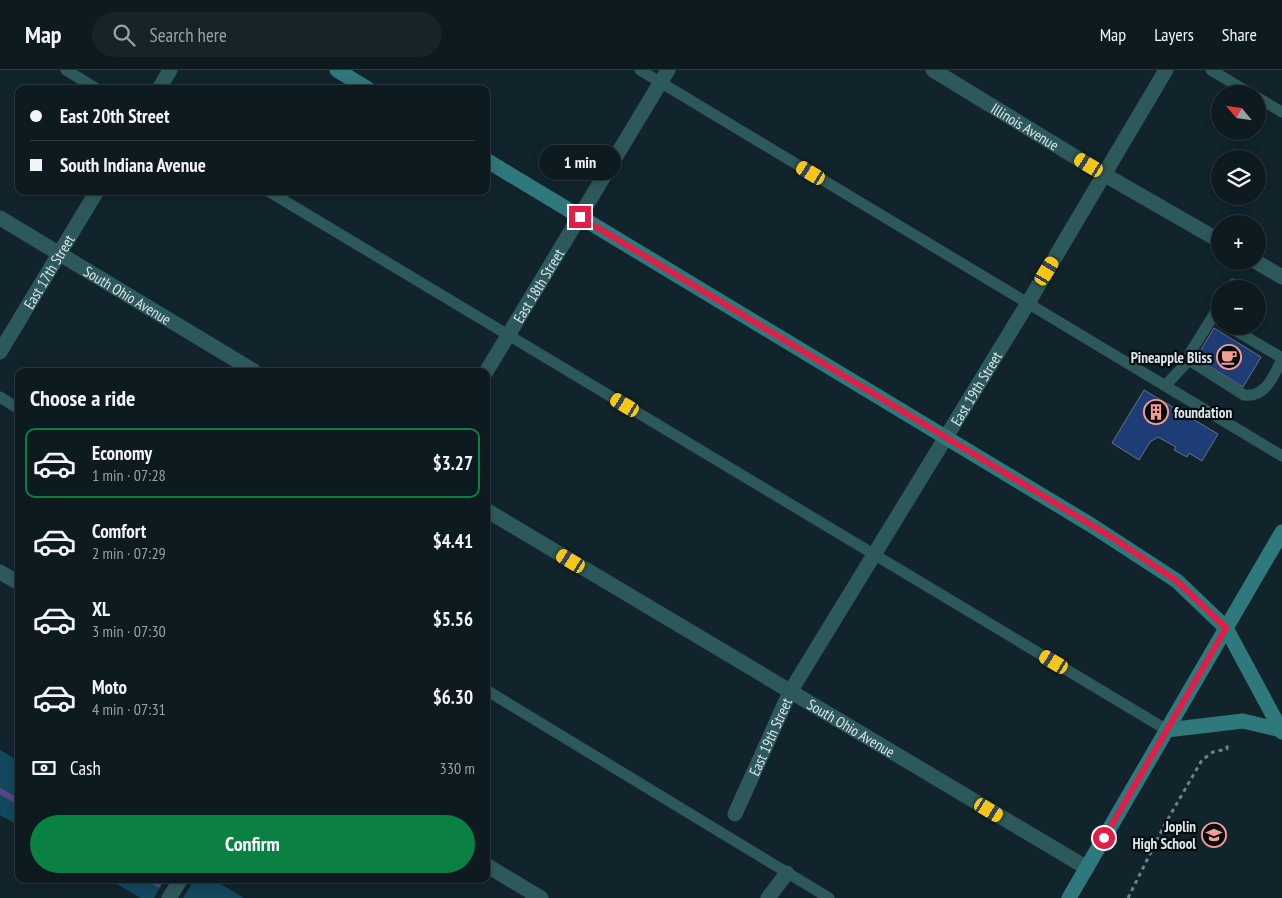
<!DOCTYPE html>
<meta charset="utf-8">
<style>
body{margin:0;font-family:"PT Sans Narrow",sans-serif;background:#16242a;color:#f1f3f6;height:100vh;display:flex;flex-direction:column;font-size:19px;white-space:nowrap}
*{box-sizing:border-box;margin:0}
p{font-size:16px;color:#9aa1a5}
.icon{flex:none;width:28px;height:28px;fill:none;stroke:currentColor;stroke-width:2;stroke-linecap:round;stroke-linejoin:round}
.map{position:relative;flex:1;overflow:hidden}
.drawer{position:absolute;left:15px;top:298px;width:475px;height:515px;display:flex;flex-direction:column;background:#0d1b21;border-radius:10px;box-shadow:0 2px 12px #0003,0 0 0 1px #2d393f}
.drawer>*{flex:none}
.guide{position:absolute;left:15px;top:15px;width:475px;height:110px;border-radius:10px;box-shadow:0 2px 12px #0003,0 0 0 1px #2d393f;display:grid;align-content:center;height:110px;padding:0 15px;background:#0d1b21}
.needle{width:32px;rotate:299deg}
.fabs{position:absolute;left:1211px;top:15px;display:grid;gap:10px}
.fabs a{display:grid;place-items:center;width:55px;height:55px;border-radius:50%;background:#0d1b21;box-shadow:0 2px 12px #0003,0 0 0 1px #2d393f;font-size:25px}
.end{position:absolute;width:22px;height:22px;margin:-11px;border:6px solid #e11d48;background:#fff;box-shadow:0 0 0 2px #fff}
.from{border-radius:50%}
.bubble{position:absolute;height:35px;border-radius:18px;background:#0d1b21;box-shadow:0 2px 12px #0003,0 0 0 1px #2d393f;font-size:16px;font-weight:800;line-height:35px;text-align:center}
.car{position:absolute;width:15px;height:30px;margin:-15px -8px;border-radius:6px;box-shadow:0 0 4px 1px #0007;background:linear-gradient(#f5c518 24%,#345 0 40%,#f5c518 0 76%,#345 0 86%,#f5c518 0)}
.guide b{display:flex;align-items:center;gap:18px;height:48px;font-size:19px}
.guide b+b{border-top:1px solid #2d393f}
.guide i{width:12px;height:12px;background:#f1f3f6}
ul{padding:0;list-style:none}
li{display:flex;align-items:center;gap:15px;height:70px;margin:0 10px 8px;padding:0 5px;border:2px solid transparent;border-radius:10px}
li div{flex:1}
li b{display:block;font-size:19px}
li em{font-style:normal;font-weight:800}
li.active{border-color:#0b8043}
li>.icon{width:45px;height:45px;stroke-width:1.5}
h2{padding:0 15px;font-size:22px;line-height:60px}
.pay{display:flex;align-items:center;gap:12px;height:55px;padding:0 15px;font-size:19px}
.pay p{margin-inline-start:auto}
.cta{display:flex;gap:10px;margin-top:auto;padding:10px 15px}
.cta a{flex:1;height:58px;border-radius:30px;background:#0b8043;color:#fff;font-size:20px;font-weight:800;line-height:58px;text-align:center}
header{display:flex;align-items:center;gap:30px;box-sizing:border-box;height:70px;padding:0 25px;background:#0d1b21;border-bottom:1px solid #2d393f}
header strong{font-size:24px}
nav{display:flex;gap:28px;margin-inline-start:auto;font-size:18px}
.search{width:350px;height:45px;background:#16242a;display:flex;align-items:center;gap:12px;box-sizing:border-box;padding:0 18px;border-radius:28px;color:#9aa1a5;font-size:19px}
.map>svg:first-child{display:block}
.green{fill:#13485e}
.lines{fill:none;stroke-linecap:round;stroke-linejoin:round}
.stream{stroke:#574789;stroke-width:6}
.building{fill:#1e3d77;stroke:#677182}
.path{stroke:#6f7f86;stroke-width:3;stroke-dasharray:4 4;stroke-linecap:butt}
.lane{stroke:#2e595a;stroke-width:11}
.street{stroke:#2e595a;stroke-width:15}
.secondary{stroke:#2f787b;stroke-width:15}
.route{stroke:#e11d48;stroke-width:6}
.labels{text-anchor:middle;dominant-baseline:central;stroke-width:4.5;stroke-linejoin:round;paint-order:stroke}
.street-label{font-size:15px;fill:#dae6ec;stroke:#050c10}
.poi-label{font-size:15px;font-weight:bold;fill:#dae6ec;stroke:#050c10;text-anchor:end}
</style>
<header>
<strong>Map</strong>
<div class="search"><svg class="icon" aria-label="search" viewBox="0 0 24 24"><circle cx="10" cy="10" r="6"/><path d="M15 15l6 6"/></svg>Search here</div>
<nav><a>Map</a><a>Layers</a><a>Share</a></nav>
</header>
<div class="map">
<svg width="1282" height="828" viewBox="0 0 1282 828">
<rect width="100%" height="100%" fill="#11242c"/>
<g class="green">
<polygon points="0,680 19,691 19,756 0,745"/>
<polygon points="108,809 165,809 154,828 141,828"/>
<polygon points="195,809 212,809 244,828 183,828"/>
</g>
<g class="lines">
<g class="stream">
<polyline points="0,721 19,732"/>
<polyline points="149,809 158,814"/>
</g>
</g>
<g class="building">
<polygon points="1214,258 1261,287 1243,317 1196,288"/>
<polygon points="1144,320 1218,364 1202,391 1189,383 1187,387 1174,380 1176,377 1158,367 1150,372 1139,390 1112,373"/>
</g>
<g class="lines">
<polyline class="path" points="1128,828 1165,754 1202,690 1213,682 1227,679 1227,675"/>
<g class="lane">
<polyline points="66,0 97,19"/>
<polyline points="640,0 1282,386"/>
<polyline points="1211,0 1251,24"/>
<polyline points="1258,28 1282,42"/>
<polyline points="268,121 1167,660"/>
<polyline points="1230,219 1233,214"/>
<path d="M1220,235L1190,283L1189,290L1244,325C1266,328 1274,305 1282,289"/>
<polyline points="1228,256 1282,288"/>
<polyline points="1165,316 1189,290"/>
<polyline points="0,327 19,339"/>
<polyline points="486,620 829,828"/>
</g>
<g class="street">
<path id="s1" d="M933,0L1105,105L1220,171"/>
<polyline points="159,19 170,0"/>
<path id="s2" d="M0,148L254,301"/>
<polyline points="1255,191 1282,207"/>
<path id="s3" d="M0,282L97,121"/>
<path id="s4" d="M486,302L668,0"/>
<path id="s5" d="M486,440L1087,798"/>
<polyline points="0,502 19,513"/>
<path id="s6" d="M735,744L790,622L1028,233L1166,0"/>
<polyline points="486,795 541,828"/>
<polyline points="169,828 181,809"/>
<polyline points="768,828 787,803"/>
</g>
<g class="secondary">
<polyline points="337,0 368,19"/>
<polyline points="486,90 1091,455 1177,511 1226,558 1282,662"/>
<polyline points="1167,660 1243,651 1281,660"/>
<polyline points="1069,828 1282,462"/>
</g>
</g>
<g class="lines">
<polyline class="route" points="580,147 1113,468 1177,511 1226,558 1104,768"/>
</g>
<defs>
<symbol id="cafe-ring" viewBox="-11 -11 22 22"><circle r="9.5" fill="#050c10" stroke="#f59c93" stroke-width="1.5"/><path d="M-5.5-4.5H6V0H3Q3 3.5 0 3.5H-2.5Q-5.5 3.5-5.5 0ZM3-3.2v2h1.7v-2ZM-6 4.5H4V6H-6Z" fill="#f59c93"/></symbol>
<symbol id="building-ring" viewBox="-11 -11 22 22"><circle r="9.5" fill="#050c10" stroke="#f59c93" stroke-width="1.5"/><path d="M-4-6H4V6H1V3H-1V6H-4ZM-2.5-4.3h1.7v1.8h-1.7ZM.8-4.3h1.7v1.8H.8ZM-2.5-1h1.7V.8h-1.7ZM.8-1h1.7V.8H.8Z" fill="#f59c93"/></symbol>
<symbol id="school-ring" viewBox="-11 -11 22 22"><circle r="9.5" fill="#050c10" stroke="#f59c93" stroke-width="1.5"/><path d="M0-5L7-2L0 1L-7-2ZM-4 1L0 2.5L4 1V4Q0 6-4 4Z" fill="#f59c93"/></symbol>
</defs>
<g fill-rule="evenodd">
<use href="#cafe-ring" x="1215" y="273" width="28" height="28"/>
<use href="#building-ring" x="1142" y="328" width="28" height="28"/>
<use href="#school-ring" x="1200" y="751" width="28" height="28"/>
</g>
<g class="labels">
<g class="street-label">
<text stroke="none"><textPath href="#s1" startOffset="108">Illinois Avenue</textPath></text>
<text stroke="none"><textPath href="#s3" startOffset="94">East 17th Street</textPath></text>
<text stroke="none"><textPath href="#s4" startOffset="101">East 18th Street</textPath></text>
<text stroke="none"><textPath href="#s2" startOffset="149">South Ohio Avenue</textPath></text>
<text stroke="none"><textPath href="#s6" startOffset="490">East 19th Street</textPath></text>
<text stroke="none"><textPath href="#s5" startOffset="425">South Ohio Avenue</textPath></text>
<text stroke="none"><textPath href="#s6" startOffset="85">East 19th Street</textPath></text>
</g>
<g class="poi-label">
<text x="1212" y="287">Pineapple Bliss</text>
<text x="1174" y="342" text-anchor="start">foundation</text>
<text x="1196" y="756">Joplin<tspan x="1196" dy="17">High School</tspan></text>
</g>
</g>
</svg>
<div class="fabs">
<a><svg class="needle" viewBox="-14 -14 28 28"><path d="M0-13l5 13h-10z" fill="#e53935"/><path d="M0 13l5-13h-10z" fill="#9aa1a5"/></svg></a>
<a><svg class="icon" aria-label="layers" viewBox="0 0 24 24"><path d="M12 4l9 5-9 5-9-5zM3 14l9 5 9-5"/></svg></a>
<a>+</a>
<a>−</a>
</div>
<i class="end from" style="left:1104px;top:768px"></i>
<i class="end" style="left:580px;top:147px"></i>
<div class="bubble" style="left:539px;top:75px;width:82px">1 min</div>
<i class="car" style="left:1089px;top:95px;rotate:301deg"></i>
<i class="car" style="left:811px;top:103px;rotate:301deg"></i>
<i class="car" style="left:1047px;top:201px;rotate:31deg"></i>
<i class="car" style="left:625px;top:335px;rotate:301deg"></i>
<i class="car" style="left:571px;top:491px;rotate:301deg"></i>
<i class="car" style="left:1054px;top:592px;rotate:301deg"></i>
<i class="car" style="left:989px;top:740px;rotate:121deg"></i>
<div class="guide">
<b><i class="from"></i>East 20th Street</b>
<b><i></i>South Indiana Avenue</b>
</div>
<section class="drawer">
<h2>Choose a ride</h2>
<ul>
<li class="active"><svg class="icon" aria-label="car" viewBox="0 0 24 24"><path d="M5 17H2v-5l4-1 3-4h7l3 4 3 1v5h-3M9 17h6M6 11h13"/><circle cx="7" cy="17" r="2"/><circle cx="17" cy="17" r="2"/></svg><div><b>Economy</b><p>1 min · 07:28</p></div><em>$3.27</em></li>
<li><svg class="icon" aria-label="car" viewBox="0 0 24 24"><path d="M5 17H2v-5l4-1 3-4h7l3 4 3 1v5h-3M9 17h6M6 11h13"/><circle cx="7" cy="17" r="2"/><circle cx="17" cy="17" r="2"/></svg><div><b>Comfort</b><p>2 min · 07:29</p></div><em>$4.41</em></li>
<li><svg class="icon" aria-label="car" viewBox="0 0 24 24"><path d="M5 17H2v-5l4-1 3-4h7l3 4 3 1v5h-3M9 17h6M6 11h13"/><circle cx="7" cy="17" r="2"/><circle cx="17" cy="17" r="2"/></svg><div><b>XL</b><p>3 min · 07:30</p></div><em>$5.56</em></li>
<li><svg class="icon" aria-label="car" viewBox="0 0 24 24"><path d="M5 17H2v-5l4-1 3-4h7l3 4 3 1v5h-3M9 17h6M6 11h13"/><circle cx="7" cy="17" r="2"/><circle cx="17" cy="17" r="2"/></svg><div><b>Moto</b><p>4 min · 07:31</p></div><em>$6.30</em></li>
</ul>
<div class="pay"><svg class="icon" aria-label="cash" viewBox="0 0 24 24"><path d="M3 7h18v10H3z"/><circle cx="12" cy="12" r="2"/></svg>Cash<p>330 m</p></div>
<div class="cta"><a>Confirm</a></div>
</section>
</div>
